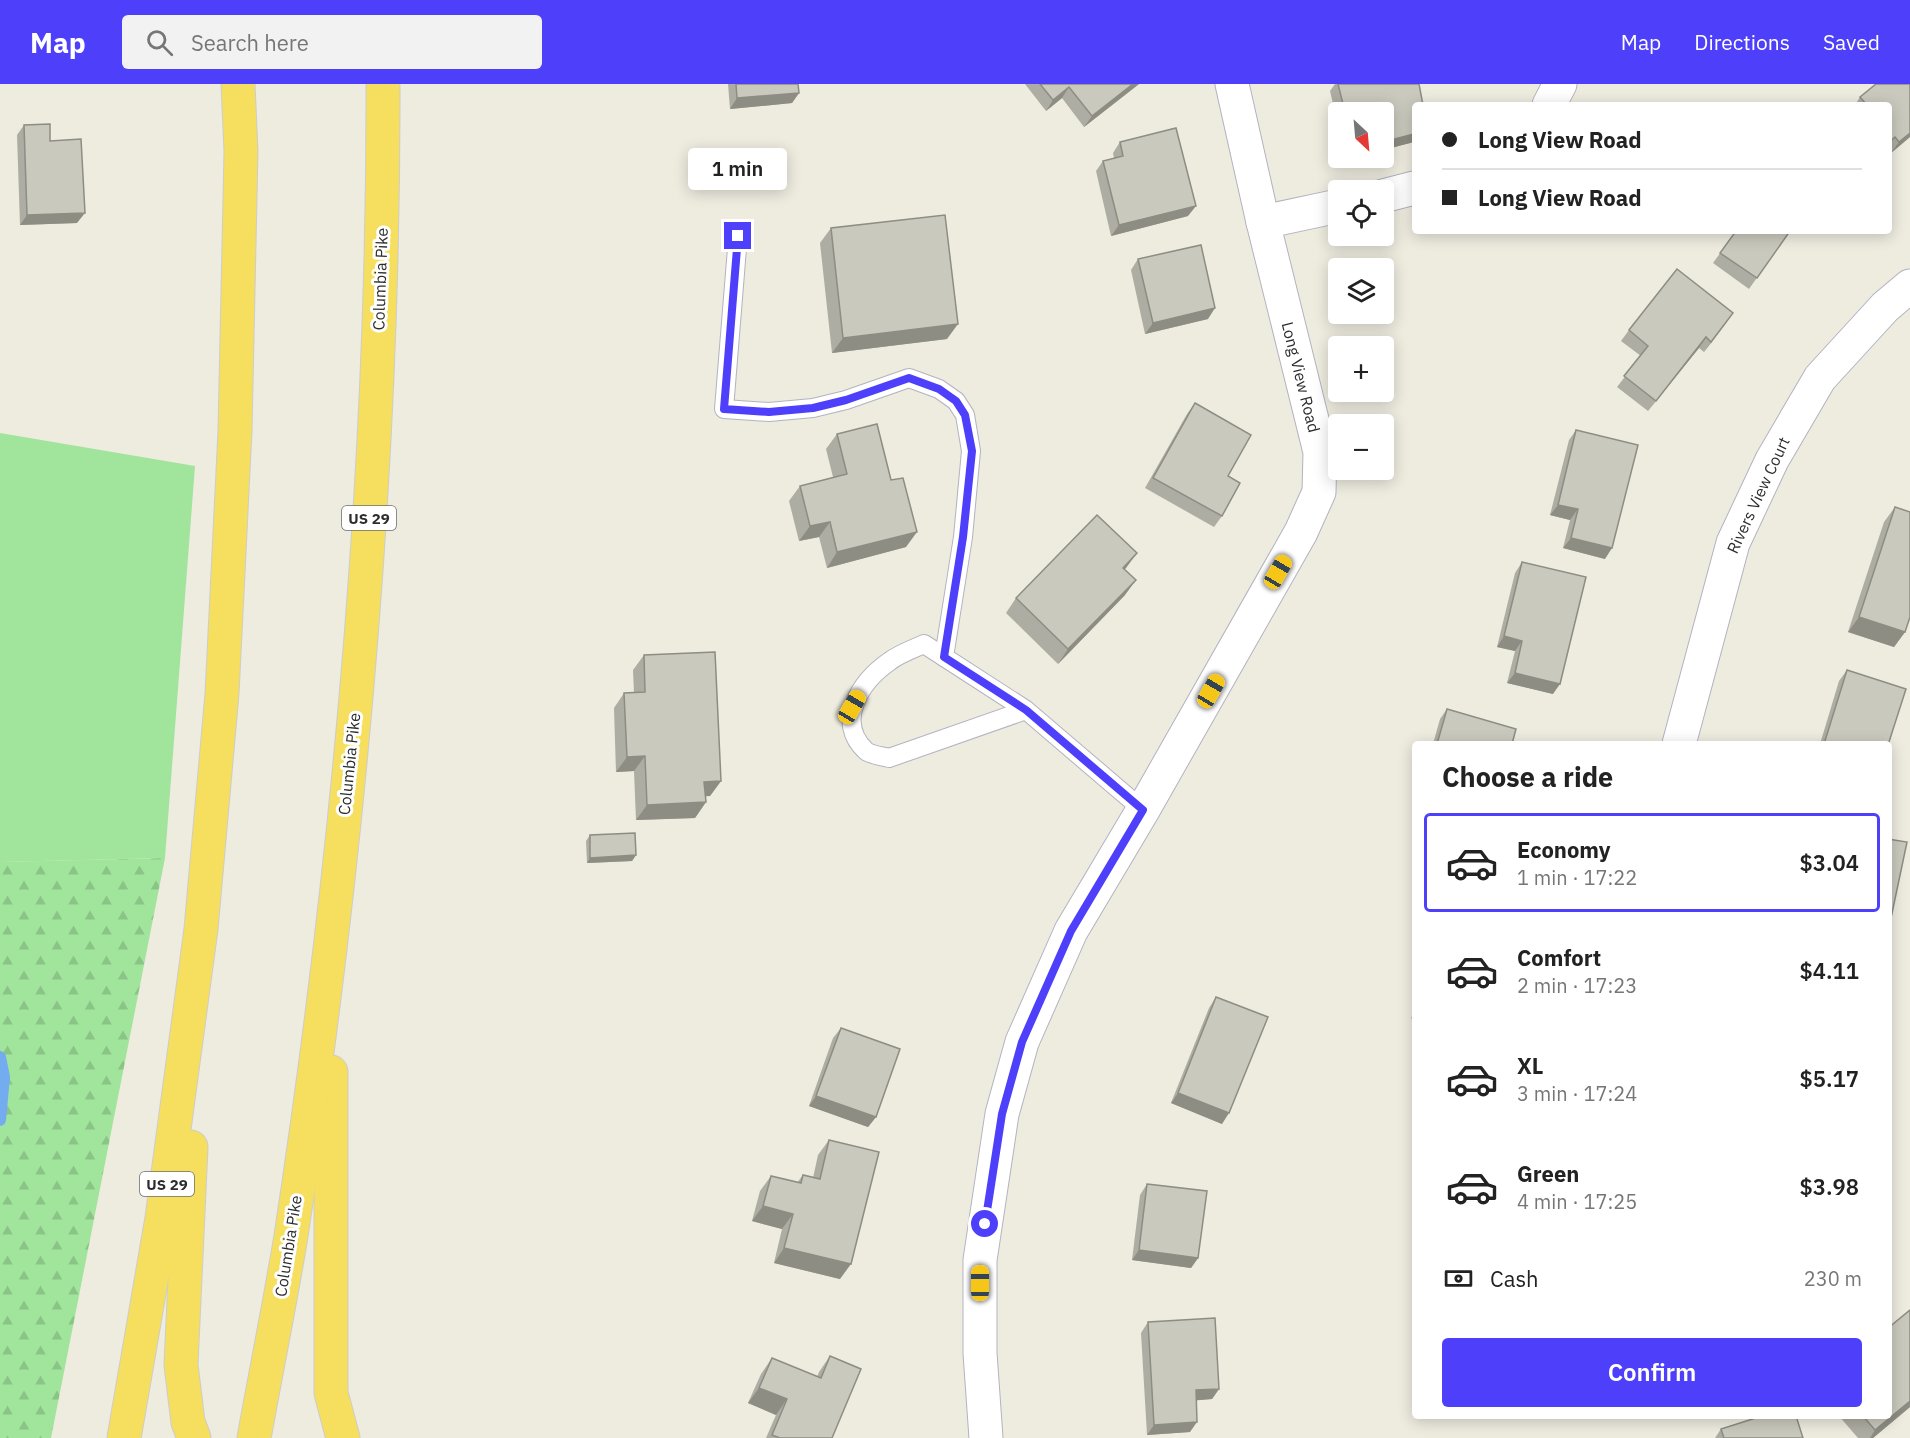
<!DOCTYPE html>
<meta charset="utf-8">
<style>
body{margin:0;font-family:"IBM Plex Sans",sans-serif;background:#f2f2f2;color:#222;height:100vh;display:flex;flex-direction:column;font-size:22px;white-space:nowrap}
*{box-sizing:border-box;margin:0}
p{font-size:20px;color:#767676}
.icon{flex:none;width:33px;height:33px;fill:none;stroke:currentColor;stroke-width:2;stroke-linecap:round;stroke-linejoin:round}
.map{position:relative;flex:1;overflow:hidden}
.side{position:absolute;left:1412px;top:657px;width:480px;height:678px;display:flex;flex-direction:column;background:#fff;border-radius:6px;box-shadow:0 3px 15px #0003}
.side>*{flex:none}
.banner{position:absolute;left:1412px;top:18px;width:480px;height:132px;border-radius:6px;box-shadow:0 3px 15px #0003;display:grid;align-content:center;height:132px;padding:0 30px;background:#fff}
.needle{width:39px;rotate:154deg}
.tools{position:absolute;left:1328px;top:18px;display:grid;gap:12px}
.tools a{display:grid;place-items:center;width:66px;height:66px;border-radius:6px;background:#fff;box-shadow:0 3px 15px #0003;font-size:30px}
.end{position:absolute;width:27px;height:27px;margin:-14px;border:8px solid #4e40fa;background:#fff;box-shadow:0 0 0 3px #fff}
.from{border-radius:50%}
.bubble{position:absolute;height:42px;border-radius:6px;background:#fff;box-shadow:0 3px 15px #0003;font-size:20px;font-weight:600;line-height:42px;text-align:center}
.car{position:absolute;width:18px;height:36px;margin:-18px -9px;border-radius:8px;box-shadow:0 0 4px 2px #0007;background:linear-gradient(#f5c518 24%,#345 0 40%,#f5c518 0 76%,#345 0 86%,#f5c518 0)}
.banner b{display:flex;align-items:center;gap:21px;height:57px;font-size:22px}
.banner b+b{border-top:2px solid #e0e0e0}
.banner i{width:15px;height:15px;background:#222}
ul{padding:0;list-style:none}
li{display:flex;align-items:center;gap:18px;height:99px;margin:0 12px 9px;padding:0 18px;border:3px solid transparent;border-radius:6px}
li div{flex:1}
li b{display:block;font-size:22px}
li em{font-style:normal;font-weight:600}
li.on{border-color:#4e40fa}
li>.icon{width:54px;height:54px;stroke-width:1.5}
h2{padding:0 30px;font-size:27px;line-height:72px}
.pay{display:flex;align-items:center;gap:15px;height:66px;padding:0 30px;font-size:22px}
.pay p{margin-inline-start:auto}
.button{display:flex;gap:12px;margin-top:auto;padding:12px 30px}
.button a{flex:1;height:69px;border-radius:6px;background:#4e40fa;color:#fff;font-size:24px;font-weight:600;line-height:69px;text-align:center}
header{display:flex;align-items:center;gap:36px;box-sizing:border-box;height:84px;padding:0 30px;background:#4e40fa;color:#fff}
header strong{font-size:28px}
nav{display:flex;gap:33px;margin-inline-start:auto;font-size:21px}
.search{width:420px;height:54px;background:#f2f2f2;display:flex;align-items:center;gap:15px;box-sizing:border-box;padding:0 21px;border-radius:6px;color:#767676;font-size:22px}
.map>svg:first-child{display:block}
.forest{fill:url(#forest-firs)}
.park{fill:#a1e49c}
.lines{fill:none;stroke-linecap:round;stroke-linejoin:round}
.stream{stroke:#73adef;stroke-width:12}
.service-casing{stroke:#b3b3c0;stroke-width:20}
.minor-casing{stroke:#b3b3c0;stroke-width:35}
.trunk-casing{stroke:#cdcdcd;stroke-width:35}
.service{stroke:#fff;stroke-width:18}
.minor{stroke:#fff;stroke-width:33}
.trunk{stroke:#f6de5e;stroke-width:33}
.wall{fill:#aeada3}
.shaded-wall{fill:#8d8d84}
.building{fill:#cac9bd;stroke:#8d8d84;stroke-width:1.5}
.route{stroke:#4e40fa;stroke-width:8}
.labels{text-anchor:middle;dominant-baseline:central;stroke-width:6;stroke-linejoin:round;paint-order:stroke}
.shield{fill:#fff;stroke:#6c6c6c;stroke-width:1.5}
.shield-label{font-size:15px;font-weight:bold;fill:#2d2d2d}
.street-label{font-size:16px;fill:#2d2d2d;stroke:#fff}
</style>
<header>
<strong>Map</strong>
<div class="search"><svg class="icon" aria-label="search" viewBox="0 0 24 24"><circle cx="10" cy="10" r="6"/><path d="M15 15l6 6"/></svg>Search here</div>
<nav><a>Map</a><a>Directions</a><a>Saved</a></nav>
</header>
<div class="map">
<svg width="1910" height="1354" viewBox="0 0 1910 1354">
<defs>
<pattern id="forest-firs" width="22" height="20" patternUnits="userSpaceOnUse" patternTransform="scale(1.5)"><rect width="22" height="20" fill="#a1e49c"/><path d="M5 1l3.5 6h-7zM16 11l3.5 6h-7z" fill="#8bc487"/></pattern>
</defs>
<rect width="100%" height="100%" fill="#eeebdf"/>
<polygon class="forest" points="165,774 51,1354 0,1354 0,778"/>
<polygon class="park" points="0,349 195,382 165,774 0,778"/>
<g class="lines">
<polyline class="stream" points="0,973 4,993 0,1036"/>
<defs>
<g id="service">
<polyline points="738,152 724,325 769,328 813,324 846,316 909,294 939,305 956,317 965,331 971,367 963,453 944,573"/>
<path d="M1026,626L889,674C882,672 871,671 866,667C834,637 861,597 890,577C899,570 913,565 924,560L1026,626L1143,726"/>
</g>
<g id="minor">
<polyline points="1549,21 1560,0"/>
<polyline points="1383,112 1414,104"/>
<polyline points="1263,138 1338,122"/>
<polyline points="1679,660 1733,459 1772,376 1820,294 1885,223 1910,202"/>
<polyline points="986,1354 980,1269 980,1176 1002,1030 1022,958 1071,847 1143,726 1301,448 1319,408 1320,368 1263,138 1232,0"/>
</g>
<g id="trunk">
<polyline points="331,988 331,1309 343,1354"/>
<polyline points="191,1063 181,1281 188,1338 194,1354"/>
<polyline points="124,1354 162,1134 201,845 222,610 235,347 241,67 238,0"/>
<path d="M254,1354C266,1287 280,1219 291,1152C349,771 384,386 383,0"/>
</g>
</defs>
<use href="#service" class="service-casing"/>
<use href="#minor" class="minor-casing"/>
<use href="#trunk" class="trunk-casing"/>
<use href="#service" class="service"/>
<use href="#minor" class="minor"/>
<use href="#trunk" class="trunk"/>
</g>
<g class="wall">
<polygon points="728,0 798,0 799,9 792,19 730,25"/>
<polygon points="1025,0 1139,0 1084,43 1062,14 1046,27"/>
<polygon points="1335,0 1419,0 1414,21 1414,58 1383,66 1383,28 1338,28 1338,41 1330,7"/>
<polygon points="1876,0 1910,0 1910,53 1891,69 1888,65 1888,21 1855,21 1860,13"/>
<polygon points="24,41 50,57 77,139 20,141 17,51"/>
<polygon points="1120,58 1188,132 1111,152 1096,87 1103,77 1114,74 1113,69"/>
<polygon points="831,144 947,255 832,269 820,159"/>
<polygon points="1736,147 1790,147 1749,205 1713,179"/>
<polygon points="1138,175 1208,235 1145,250 1131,186"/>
<polygon points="1726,239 1704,268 1699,264 1648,327 1617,303 1641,272 1621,257 1629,246"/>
<polygon points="1195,319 1228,392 1222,432 1214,443 1145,404 1187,330"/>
<polygon points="1576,346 1605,475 1563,464 1570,436 1550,431 1569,356"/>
<polygon points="837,350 906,463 827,484 819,453 799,457 789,417 800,402 833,393 826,365"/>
<polygon points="1895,423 1905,548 1894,563 1848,548 1884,438"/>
<polygon points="1522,478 1553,610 1507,599 1515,567 1497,563 1515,489"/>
<polygon points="1125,511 1058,580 1006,529 1016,514"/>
<polygon points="644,571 721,697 710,712 705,712 706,718 695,734 636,736 634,687 616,688 614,624 624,609 634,609 633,586"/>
<polygon points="1847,586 1888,660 1820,660 1839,597"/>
<polygon points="1447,625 1512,660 1433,660 1440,635"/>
<polygon points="590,751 636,771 632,777 587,779 586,757"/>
<polygon points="1216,913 1222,1040 1171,1019 1209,924"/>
<polygon points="1414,929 1414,937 1411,934"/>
<polygon points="841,944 876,1033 868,1043 809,1022 833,954"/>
<polygon points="829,1056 840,1195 774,1179 782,1145 752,1137 760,1107 771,1092 797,1099 803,1091 813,1094 818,1071"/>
<polygon points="1147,1100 1198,1174 1191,1184 1132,1176 1140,1111"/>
<polygon points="1910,1226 1910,1323 1873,1354 1858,1354 1839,1332 1888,1332"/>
<polygon points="1148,1238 1219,1305 1212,1315 1196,1316 1190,1348 1147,1351 1141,1249"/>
<polygon points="830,1272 832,1354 766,1354 776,1331 748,1319 761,1290 772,1274 817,1293 819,1288"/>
<polygon points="1721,1345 1803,1354 1715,1354"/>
</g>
<g class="shaded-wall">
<polygon points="1133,0 1139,0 1084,43 1092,32"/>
<polygon points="1069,3 1062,14 1046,27 1053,16"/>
<polygon points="799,9 792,19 730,25 737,14"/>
<polygon points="1910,49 1910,53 1891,69 1899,58"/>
<polygon points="1414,50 1414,58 1383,66 1383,58"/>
<polygon points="1196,122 1188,132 1111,152 1119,141"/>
<polygon points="85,129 77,139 20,141 27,131"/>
<polygon points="1215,224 1208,235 1145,250 1153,239"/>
<polygon points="1733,229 1726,239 1704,268 1711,258"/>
<polygon points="958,240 947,255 832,269 843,254"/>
<polygon points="1706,253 1699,264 1648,327 1656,317"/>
<polygon points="1558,421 1578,425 1570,436 1550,431"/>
<polygon points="830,438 819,453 799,457 810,442"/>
<polygon points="917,448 906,463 827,484 837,468"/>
<polygon points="1571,454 1612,464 1605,475 1563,464"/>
<polygon points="1137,469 1126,484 1112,499 1123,484"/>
<polygon points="1136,496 1125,511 1058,580 1068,565"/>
<polygon points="1859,533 1905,548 1894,563 1848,548"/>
<polygon points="1504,552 1522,557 1515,567 1497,563"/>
<polygon points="1515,589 1560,600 1553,610 1507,599"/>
<polygon points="645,672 634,687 616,688 627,673"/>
<polygon points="721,697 710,712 693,713 704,698"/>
<polygon points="706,718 695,734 636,736 647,721"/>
<polygon points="636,771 632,777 587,779 590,774"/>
<polygon points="1178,1009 1229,1029 1222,1040 1171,1019"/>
<polygon points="816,1012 876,1033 868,1043 809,1022"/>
<polygon points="763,1122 793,1130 782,1145 752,1137"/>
<polygon points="784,1164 851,1180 840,1195 774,1179"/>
<polygon points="1139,1166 1198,1174 1191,1184 1132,1176"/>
<polygon points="759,1304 787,1315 776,1331 748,1319"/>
<polygon points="1219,1305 1212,1315 1189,1317 1196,1306"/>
<polygon points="1910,1317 1910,1323 1873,1354 1870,1354 1875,1346"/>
<polygon points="1197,1338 1190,1348 1147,1351 1154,1341"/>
</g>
<g class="building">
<polygon points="736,0 798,0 799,9 737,14"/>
<polygon points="1040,0 1133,0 1092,32 1069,3 1053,16"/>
<polygon points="1338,0 1419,0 1423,21 1414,21 1414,50 1383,58 1383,28 1345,28"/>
<polygon points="1876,0 1910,0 1910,49 1899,58 1895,53 1888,59 1888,21 1867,21 1860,13"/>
<polygon points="50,40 50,57 81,55 85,129 27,131 24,41"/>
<polygon points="1176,44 1196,122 1119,141 1103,77 1123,72 1120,58"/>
<polygon points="945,131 958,240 843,254 831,144"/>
<polygon points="1736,147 1790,147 1757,194 1720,169"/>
<polygon points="1201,161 1215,224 1153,239 1138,175"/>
<polygon points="1677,185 1733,229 1711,258 1706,253 1656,317 1624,292 1648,262 1629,246"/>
<polygon points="1195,319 1251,351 1228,392 1240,399 1222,432 1153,394"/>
<polygon points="877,340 891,396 903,394 917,448 837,468 830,438 810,442 800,402 847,390 837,350"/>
<polygon points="1576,346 1638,361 1612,464 1571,454 1578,425 1558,421"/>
<polygon points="1895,423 1910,428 1910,533 1905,548 1859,533"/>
<polygon points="1097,431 1137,469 1123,484 1136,496 1068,565 1016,514"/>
<polygon points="1522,478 1586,493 1560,600 1515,589 1522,557 1504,552"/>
<polygon points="715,568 721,697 704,698 706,718 647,721 645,672 627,673 624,609 645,608 644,571"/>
<polygon points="1847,586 1906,605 1888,661 1824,660"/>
<polygon points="1447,625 1516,645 1512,660 1437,660"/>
<polygon points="635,749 636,771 590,774 590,751"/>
<polygon points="1888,755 1907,758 1891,834 1888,833"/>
<polygon points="1216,913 1268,933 1229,1029 1178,1009"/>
<polygon points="841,944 900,965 876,1033 816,1012"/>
<polygon points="829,1056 879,1068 851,1180 784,1164 793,1130 763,1122 771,1092 801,1099 803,1091 820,1095"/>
<polygon points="1147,1100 1207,1107 1198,1174 1139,1166"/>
<polygon points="1910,1226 1910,1317 1875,1346 1863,1332 1888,1332 1888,1244"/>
<polygon points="1215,1234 1219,1305 1196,1306 1197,1338 1154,1341 1148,1238"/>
<polygon points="830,1272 861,1285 832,1354 780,1354 772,1351 787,1315 759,1304 772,1274 821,1294"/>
<polygon points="1762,1332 1796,1332 1803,1354 1724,1354 1721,1345"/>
</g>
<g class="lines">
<polyline class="route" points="738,152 724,325 769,328 813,324 846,316 909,294 939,305 956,317 965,331 972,367 963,453 944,573 1026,626 1143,726 1071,847 1022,958 1002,1030 985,1140"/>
</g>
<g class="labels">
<g class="shield">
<rect x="342" y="422" width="54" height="24" rx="4.5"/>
<rect x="140" y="1088" width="54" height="24" rx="4.5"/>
</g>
<g class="shield-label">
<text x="369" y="434">US 29</text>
<text x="167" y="1100">US 29</text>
</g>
<g class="street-label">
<text transform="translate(380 195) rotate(-88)">Columbia Pike</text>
<text transform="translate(1301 293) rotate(76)">Long View Road</text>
<text transform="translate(1758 411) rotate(-65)">Rivers View Court</text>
<text transform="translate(349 680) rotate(-84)">Columbia Pike</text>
<text transform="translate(288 1162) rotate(-81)">Columbia Pike</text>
</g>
</g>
</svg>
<div class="tools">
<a><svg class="needle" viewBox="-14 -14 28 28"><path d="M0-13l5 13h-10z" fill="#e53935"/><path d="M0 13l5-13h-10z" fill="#767676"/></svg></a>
<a><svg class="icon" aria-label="locate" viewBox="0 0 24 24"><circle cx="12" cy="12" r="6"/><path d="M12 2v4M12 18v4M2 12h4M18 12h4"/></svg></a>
<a><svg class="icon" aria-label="layers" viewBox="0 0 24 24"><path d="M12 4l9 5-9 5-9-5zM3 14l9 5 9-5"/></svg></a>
<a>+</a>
<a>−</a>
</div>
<i class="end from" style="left:985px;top:1140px"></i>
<i class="end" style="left:738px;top:152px"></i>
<div class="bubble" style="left:688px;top:64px;width:99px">1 min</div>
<i class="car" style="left:1278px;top:488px;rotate:30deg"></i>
<i class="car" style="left:1211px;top:607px;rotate:30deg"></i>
<i class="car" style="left:852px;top:623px;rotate:30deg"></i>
<i class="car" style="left:980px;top:1199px;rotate:0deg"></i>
<div class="banner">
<b><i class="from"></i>Long View Road</b>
<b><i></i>Long View Road</b>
</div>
<section class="side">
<h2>Choose a ride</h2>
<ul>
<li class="on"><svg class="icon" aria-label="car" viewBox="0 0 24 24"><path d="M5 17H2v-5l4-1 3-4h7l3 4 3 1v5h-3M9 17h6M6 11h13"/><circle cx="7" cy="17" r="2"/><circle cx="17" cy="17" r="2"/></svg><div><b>Economy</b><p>1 min · 17:22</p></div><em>$3.04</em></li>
<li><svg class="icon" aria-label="car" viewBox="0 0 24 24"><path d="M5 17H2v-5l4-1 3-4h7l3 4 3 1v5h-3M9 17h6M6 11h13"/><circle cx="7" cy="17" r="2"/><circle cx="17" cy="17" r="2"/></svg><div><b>Comfort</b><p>2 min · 17:23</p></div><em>$4.11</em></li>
<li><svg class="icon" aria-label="car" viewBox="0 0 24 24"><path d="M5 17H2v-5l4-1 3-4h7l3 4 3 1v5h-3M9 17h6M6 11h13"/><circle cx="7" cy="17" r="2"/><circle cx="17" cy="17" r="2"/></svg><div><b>XL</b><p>3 min · 17:24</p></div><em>$5.17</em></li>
<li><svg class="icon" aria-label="car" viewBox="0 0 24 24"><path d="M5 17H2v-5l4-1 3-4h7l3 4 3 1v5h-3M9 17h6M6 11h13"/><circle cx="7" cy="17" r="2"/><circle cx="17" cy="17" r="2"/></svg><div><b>Green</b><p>4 min · 17:25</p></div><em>$3.98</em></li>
</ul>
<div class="pay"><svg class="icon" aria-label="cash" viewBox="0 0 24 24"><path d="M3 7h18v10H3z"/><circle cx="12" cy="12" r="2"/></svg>Cash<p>230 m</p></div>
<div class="button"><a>Confirm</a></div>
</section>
</div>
